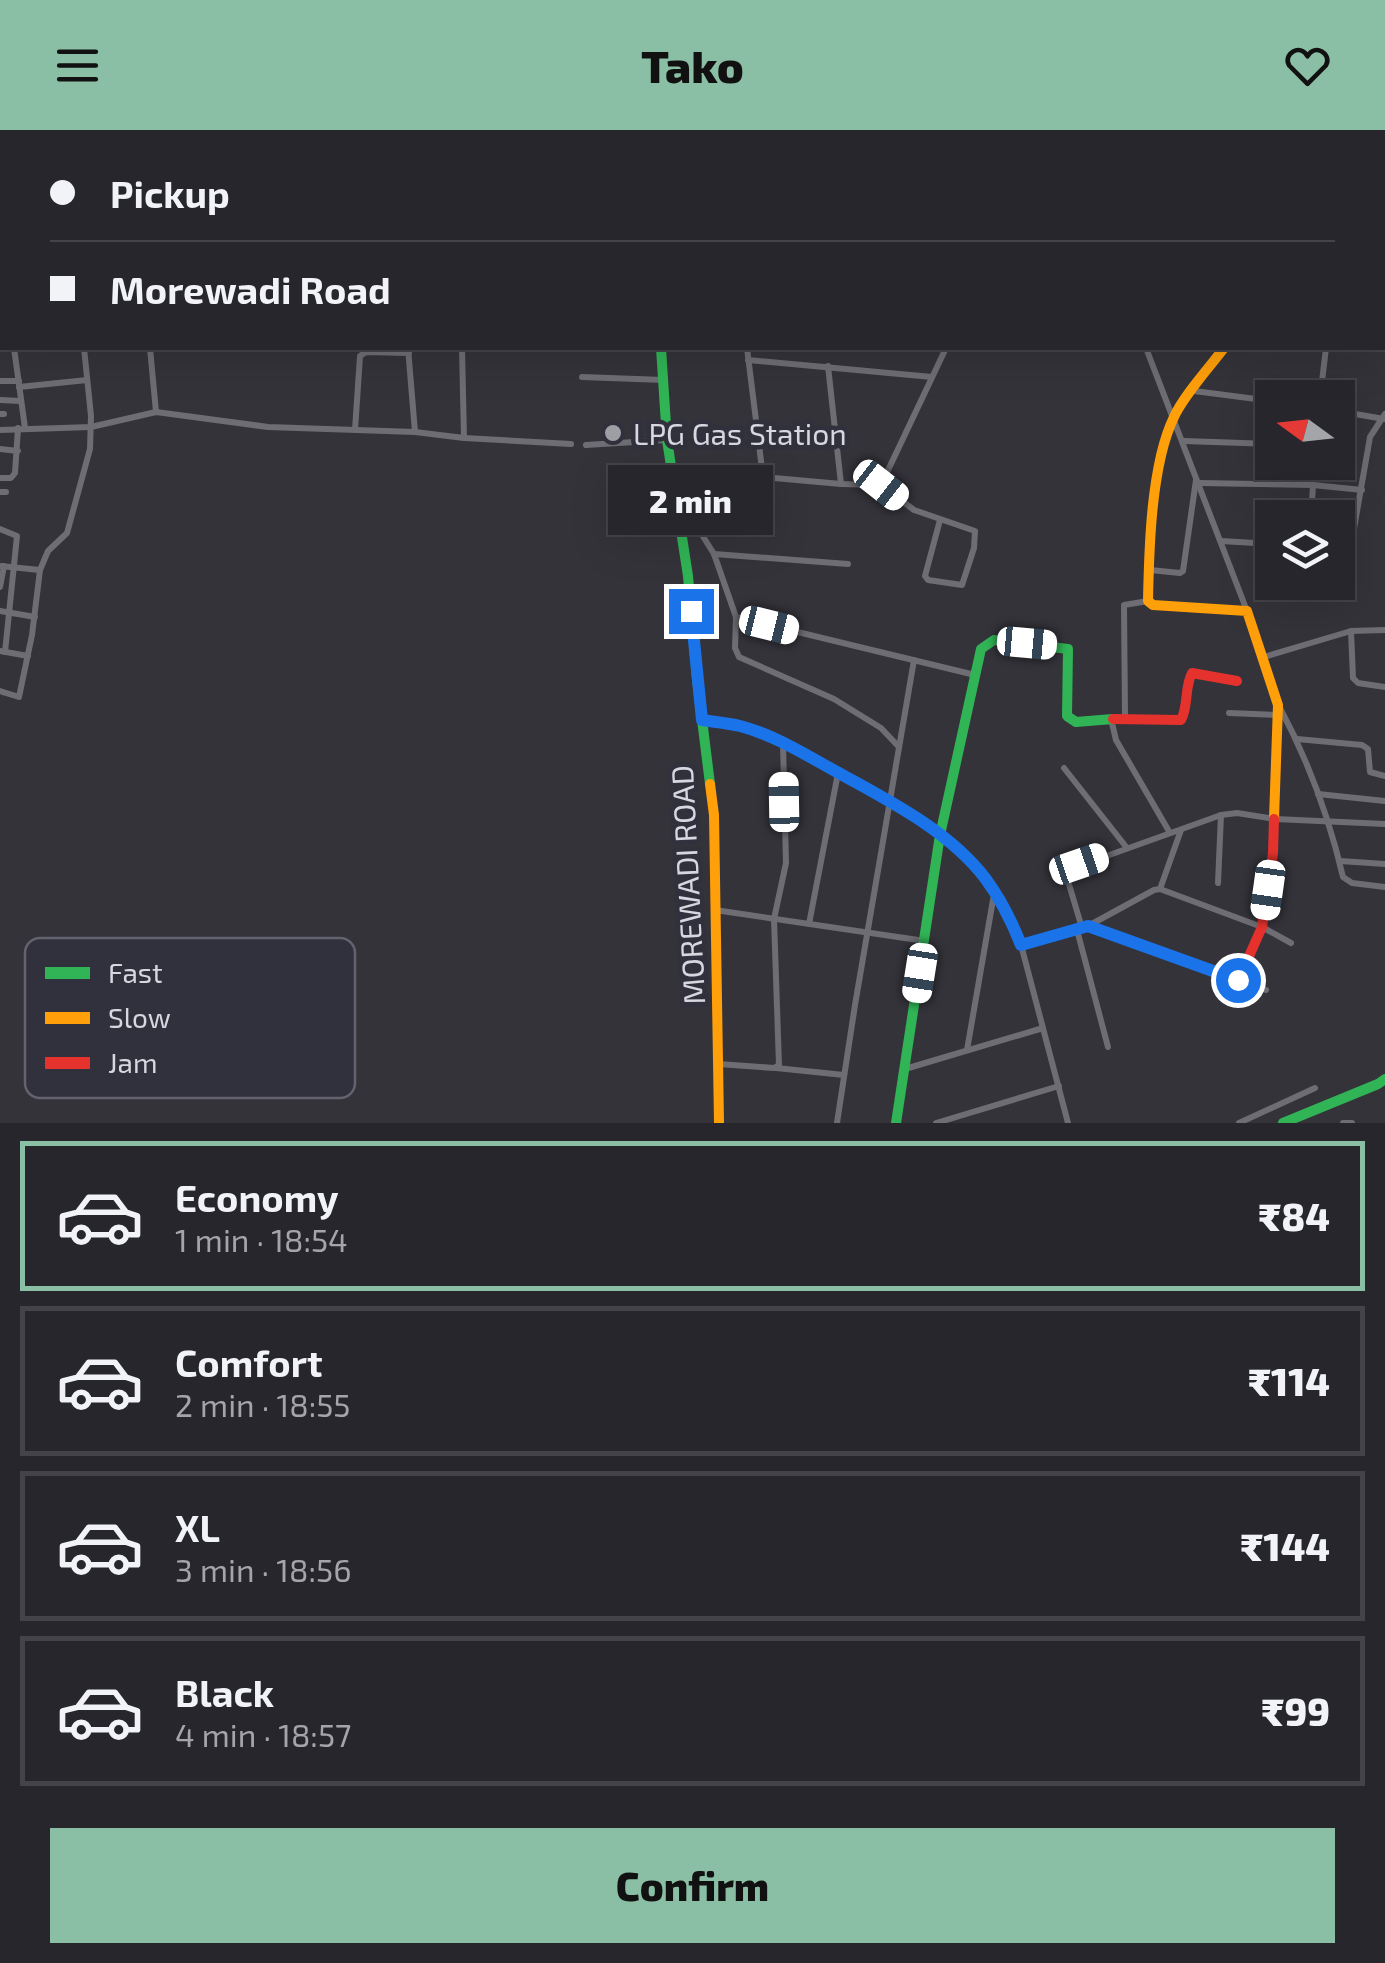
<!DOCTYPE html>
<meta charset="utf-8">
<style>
body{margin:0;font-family:"Exo 2",sans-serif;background:#2f2e34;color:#f1f3f6;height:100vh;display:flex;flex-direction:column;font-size:38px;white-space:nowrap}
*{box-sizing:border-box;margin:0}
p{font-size:32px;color:#a4a5a9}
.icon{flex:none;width:55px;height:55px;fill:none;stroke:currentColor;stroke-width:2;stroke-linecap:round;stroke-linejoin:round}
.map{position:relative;height:993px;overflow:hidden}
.panel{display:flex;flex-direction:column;background:#27262c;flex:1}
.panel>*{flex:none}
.top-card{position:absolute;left:0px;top:0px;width:1385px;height:220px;box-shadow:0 10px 40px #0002,0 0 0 2px #434348;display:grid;align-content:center;height:220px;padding:0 50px;background:#27262c}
.needle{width:65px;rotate:285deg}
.tools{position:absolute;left:1255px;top:250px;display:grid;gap:20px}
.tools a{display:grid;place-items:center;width:100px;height:100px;border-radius:0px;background:#27262c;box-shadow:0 10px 40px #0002,0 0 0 2px #434348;font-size:50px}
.end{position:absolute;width:45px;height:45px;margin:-22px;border:12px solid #1a73e8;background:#fff;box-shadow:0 0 0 5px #fff}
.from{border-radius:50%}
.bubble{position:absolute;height:70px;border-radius:0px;background:#27262c;box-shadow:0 10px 40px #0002,0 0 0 2px #434348;font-size:32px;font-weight:800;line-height:70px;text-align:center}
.car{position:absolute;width:30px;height:60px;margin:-30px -15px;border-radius:12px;box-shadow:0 0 8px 2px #0007;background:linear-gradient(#fff 24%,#345 0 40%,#fff 0 76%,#345 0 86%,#fff 0)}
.top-card b{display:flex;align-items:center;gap:35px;height:95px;font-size:38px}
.top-card b+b{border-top:2px solid #434348}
.top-card i{width:25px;height:25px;background:#f1f3f6}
ul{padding:18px 0 0;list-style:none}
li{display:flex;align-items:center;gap:30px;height:150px;margin:0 20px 15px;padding:0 30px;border:5px solid #434348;border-radius:0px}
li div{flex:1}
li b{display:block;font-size:38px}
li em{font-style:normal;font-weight:800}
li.on{border-color:#8abfa5}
li>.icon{width:90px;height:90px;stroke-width:1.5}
.cta{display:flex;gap:20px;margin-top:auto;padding:20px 50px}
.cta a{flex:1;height:115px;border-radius:0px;background:#8abfa5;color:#111;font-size:40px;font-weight:800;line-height:115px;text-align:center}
header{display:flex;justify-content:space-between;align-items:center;height:130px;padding:0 50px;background:#8abfa5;color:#111;font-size:45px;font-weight:800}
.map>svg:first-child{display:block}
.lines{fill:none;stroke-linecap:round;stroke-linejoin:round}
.street{stroke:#6e6d73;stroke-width:6}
.fast{stroke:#30b455;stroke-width:10}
.slow{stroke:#ff9f0a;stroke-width:10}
.jam{stroke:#e5322d;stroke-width:10}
.route{stroke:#1a73e8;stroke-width:12}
.poi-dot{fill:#9e9ea5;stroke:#31303d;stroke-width:4}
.labels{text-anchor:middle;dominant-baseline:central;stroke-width:9;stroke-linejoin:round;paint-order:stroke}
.poi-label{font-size:30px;fill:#d7d7df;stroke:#31303d;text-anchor:start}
.street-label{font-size:30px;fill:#d7d7df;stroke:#31303d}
.key{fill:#31303d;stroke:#63626e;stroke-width:2.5}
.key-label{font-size:28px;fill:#d7d7df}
</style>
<header><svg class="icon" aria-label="menu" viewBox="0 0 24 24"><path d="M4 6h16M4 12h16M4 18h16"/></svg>Tako<svg class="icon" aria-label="heart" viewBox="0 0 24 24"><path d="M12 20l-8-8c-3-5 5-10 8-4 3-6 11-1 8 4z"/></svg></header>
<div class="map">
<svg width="1385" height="993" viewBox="0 0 1385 993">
<rect width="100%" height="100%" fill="#34333a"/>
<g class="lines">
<g class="street">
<polyline points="72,0 74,2"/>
<polyline points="350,0 351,2"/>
<polyline points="1054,0 1056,2"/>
<polyline points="1136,0 1137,2"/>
<polyline points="85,2 90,0"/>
<polyline points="154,2 154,0"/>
<polyline points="211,2 211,0"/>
<polyline points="406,2 413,0"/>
<polyline points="532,2 543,0"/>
<polyline points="702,2 702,0"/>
<polyline points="794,2 794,0"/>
<polyline points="872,2 872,0"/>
<polyline points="931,2 931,0"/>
<polyline points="1016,2 1017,0"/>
<polyline points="1276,2 1276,0"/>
<polyline points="1349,2 1349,0"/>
<polyline points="0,42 2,41"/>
<polyline points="1382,99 1385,100"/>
<polyline points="0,135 2,135"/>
<polyline points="0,173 2,173"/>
<polyline points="1382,182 1385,183"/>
<polyline points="0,210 2,210"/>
<polyline points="14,218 25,298"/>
<polyline points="150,218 156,282"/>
<polyline points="408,218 415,302"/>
<polyline points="462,218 464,308"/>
<polyline points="747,218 763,347"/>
<polyline points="1146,218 1247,481"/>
<polyline points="1036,219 1036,218"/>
<polyline points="748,230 932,247"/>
<polyline points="828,236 841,354"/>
<polyline points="582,247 664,250"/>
<polyline points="0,251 19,251"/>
<polyline points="19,257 87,250"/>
<polyline points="1194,261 1272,271"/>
<polyline points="1320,268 1326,218"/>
<polyline points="0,270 21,271"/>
<polyline points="1338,281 1384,289"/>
<polyline points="0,284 4,284"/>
<polyline points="0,300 91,297 156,282 268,297 415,302 464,308 571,314"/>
<polyline points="355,300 360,226 366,222 409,223"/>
<polyline points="1184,311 1272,314"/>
<polyline points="586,315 666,310"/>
<polyline points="0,319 18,321"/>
<polyline points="0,348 11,348 15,343 18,298"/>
<polyline points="1200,353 1313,355 1311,388"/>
<polyline points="881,355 914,380 975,401 974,418 962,455 928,450 925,446 940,390"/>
<polyline points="1313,355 1362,360"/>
<polyline points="0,362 6,362"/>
<polyline points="694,388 690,391 690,396 694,400 699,400 714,424 736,487 975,545"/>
<polyline points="0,399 17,406 5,522"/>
<polyline points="699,400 702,394 699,389 694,388 692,355 696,348 763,347 841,354 881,355 946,218"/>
<polyline points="1221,411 1272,414"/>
<polyline points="714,424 848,434"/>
<polyline points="0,436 40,440"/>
<polyline points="1150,440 1180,443 1183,441 1196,350"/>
<polyline points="1345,450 1370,307 1385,284"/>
<polyline points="0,457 4,436"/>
<polyline points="0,481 35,487"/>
<polyline points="736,487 735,518 739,527 834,569 881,598 898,616"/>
<polyline points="1351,501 1353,548 1358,553 1385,557"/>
<polyline points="0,521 28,526"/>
<polyline points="1264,527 1351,501 1385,500"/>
<polyline points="0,561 19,567 32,505 40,440 48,421 67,403 90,319 91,286 84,218"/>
<path d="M1279,576C1308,630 1329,687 1343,747L1352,753L1385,757"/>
<polyline points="1229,583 1277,585"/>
<polyline points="1125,587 1124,475 1148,471"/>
<polyline points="1111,589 1116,610 1170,703"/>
<polyline points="703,590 739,596 783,612 891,672 940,705 962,723 984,746 1001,772 1020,811 1068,993"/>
<polyline points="1297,609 1362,615 1368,619 1370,642 1385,646"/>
<polyline points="1064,638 1127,718"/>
<polyline points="1318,664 1385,671"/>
<polyline points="1340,731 1385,734"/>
<polyline points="1218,753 1221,685"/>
<polyline points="1160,759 1181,700"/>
<polyline points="715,780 925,811"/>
<polyline points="809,794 838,643"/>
<polyline points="1089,796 1266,860"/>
<polyline points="1082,798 1068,751 1073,738 1221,685 1237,683 1275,689 1385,694"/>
<polyline points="1077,800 1108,917"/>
<polyline points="1021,815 1088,796 1154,760 1160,759 1262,797 1291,813"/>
<polyline points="967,920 994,764"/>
<polyline points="719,934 774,938 779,935 774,789 786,733 783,613"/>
<polyline points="776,938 844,945"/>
<polyline points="905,939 1043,898"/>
<polyline points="837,993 855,875 914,530"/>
<polyline points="936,993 1059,956"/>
<polyline points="1239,993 1315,958"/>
<polyline points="1343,993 1352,993"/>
</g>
<g class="fast">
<polyline points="661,218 667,310 688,446 697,549 710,654"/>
<polyline points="896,993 940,705 981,519 994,510 1068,519 1067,586 1076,592 1113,589"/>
<polyline points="1283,993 1378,954 1385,949"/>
</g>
<g class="slow">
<polyline points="638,0 638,2"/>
<path d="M1224,218C1209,238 1184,265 1174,287C1151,334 1149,419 1148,471L1153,475L1247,481L1278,575L1274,689"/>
<polyline points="710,654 714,685 719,993"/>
</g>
<g class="jam">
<polyline points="241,2 247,0"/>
<polyline points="0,108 2,108"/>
<path d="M1113,589L1181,590C1189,575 1184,558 1192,543L1237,551"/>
<polyline points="1238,851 1262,797 1273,723 1274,689"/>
</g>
</g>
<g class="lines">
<path class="route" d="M691,481L702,590C715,592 728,593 740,596C775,605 806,625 837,642C889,671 948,700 985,748C1000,768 1012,792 1021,815L1088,796L1238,850"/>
</g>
<circle class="poi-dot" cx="613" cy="303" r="10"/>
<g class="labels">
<g class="poi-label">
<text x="633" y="303">LPG Gas Station</text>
</g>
<g class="street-label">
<text transform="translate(687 755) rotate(-93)">MOREWADI ROAD</text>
</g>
</g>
<rect x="25" y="808" width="330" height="160" rx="15" class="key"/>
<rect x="45" y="837" width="45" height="12" fill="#30b455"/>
<rect x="45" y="882" width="45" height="12" fill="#ff9f0a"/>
<rect x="45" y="927" width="45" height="12" fill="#e5322d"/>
<g class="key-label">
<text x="108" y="853">Fast</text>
<text x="108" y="898">Slow</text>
<text x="108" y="943">Jam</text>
</g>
</svg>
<div class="tools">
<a><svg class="needle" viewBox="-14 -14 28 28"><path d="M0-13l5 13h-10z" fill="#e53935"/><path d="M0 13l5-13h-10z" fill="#a4a5a9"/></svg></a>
<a><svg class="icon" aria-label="layers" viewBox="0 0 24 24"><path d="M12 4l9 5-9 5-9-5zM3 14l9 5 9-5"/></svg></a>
</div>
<i class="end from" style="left:1238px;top:850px"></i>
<i class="end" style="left:691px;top:481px"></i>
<div class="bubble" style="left:608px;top:335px;width:165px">2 min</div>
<i class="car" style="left:881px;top:355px;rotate:128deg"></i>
<i class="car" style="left:769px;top:495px;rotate:104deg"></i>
<i class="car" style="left:1027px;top:513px;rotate:95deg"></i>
<i class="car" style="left:784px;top:672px;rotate:359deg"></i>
<i class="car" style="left:1079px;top:734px;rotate:71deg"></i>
<i class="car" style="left:1268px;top:760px;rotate:188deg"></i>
<i class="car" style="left:920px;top:843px;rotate:189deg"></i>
<div class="top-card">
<b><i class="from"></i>Pickup</b>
<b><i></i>Morewadi Road</b>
</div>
</div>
<section class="panel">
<ul>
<li class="on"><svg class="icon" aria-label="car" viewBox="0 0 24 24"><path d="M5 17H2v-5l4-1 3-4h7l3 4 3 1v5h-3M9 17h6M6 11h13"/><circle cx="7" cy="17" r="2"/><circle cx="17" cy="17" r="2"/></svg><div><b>Economy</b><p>1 min · 18:54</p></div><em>₹84</em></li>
<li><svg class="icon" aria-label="car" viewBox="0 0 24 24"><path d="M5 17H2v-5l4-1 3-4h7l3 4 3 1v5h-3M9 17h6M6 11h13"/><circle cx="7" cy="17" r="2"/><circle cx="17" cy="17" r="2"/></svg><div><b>Comfort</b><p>2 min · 18:55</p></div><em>₹114</em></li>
<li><svg class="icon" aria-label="car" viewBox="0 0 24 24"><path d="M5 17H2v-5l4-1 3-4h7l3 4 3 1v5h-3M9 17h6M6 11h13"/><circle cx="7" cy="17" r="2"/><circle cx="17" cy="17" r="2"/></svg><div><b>XL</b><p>3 min · 18:56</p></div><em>₹144</em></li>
<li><svg class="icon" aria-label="car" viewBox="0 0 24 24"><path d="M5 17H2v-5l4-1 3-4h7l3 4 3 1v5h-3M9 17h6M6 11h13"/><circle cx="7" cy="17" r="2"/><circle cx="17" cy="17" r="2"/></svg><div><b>Black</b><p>4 min · 18:57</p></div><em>₹99</em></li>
</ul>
<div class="cta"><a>Confirm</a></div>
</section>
